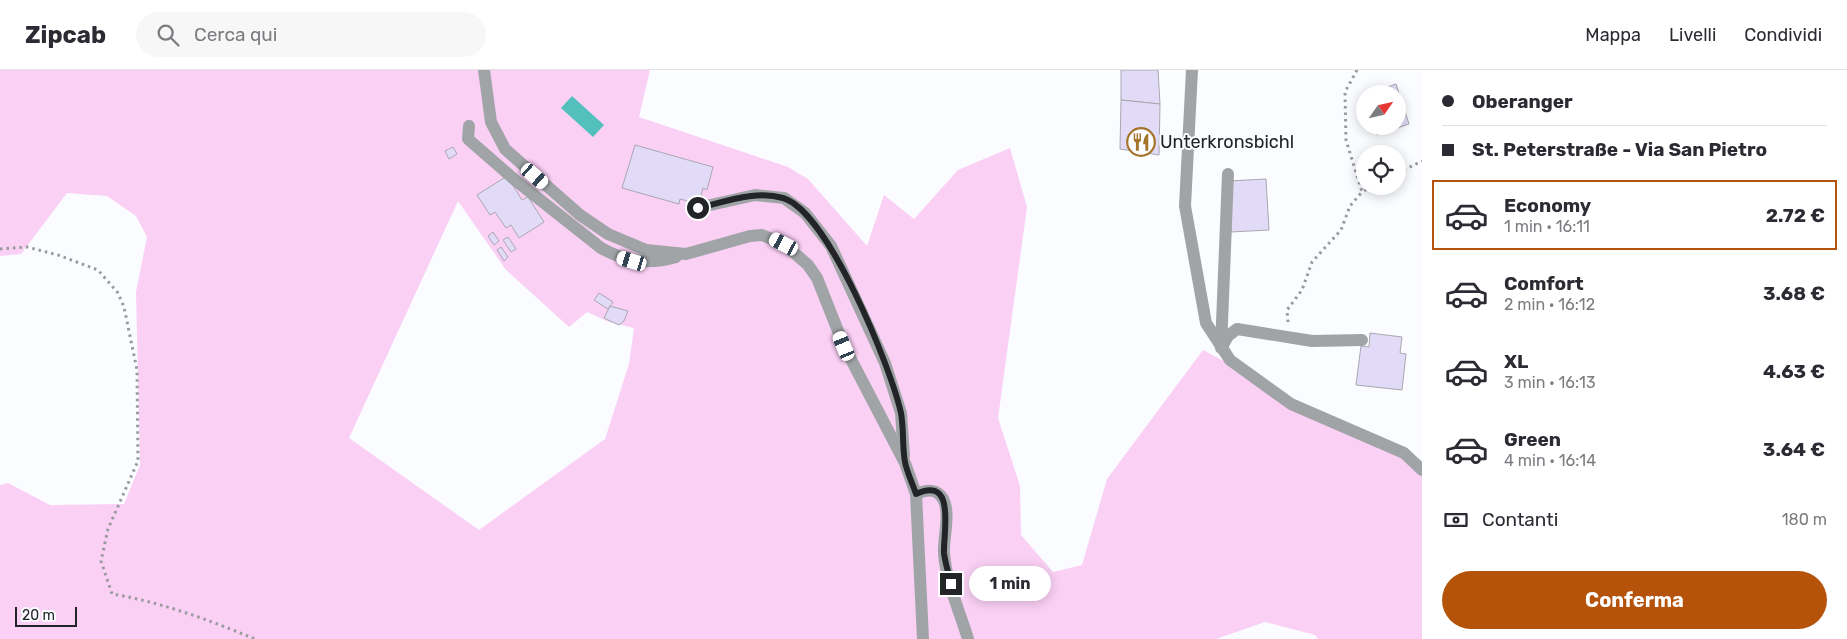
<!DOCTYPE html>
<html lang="it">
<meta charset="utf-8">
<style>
body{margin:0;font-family:Rubik,sans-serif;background:#f7f7f7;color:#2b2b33;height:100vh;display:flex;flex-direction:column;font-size:19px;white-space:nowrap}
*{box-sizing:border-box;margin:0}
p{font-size:16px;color:#7c7c81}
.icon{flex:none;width:28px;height:28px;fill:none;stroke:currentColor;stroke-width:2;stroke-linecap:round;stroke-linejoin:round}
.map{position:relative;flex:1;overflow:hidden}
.sheet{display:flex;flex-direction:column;background:#fff;width:425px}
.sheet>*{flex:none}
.hud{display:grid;align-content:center;height:110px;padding:0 20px;background:#fff}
.needle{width:32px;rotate:56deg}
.tools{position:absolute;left:1356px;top:15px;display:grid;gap:10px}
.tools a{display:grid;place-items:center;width:50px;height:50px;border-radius:50%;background:#fff;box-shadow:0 2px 12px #0003;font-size:25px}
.scale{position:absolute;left:15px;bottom:12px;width:62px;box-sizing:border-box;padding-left:5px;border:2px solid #222427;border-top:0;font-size:14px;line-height:18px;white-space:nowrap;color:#222427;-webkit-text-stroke:4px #fafcff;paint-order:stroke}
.end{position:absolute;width:22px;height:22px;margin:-11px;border:6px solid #222427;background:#fff;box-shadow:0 0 0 2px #fff}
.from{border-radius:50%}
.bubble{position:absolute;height:35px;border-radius:18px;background:#fff;box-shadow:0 2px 12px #0003;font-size:16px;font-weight:700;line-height:35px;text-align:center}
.car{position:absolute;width:15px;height:30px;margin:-15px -8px;border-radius:6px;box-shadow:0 0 4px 1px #0007;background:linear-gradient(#fff 24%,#345 0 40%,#fff 0 76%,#345 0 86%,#fff 0)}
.hud b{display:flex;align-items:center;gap:18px;height:48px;font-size:19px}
.hud b+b{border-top:1px solid #e1e1e2}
.hud i{width:12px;height:12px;background:#2b2b33}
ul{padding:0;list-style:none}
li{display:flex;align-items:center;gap:15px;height:70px;margin:0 10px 8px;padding:0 10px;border:2px solid transparent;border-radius:0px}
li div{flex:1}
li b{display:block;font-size:19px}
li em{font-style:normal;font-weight:700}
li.selected{border-color:#b45309}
li>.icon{width:45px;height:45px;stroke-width:1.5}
.pay{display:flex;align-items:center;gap:12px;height:55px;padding:0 20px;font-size:19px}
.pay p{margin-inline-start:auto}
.button{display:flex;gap:10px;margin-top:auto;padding:10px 20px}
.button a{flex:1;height:58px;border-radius:30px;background:#b45309;color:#fff;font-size:20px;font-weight:700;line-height:58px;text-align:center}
header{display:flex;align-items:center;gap:30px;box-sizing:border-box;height:70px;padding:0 25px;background:#fff;border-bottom:1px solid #e1e1e2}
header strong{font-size:24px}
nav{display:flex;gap:28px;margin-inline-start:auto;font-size:18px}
.search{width:350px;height:45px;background:#f7f7f7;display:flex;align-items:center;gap:12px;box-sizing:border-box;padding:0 18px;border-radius:28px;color:#7c7c81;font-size:19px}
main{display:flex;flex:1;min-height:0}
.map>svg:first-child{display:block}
.green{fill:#fad0f5;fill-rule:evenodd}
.water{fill:#54c0bd}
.building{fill:#e2dbf8;stroke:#a9a7b0}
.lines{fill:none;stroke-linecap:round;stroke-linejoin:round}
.path{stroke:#989a9d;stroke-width:3;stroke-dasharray:2.5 4;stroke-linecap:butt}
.minor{stroke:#a0a4a6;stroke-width:12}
.route{stroke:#222427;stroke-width:6}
.labels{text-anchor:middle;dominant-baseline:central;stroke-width:4;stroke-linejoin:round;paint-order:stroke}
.poi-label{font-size:18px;fill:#222427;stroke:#fafcff;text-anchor:start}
</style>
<header>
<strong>Zipcab</strong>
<div class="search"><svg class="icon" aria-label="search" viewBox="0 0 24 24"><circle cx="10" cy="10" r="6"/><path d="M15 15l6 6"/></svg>Cerca qui</div>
<nav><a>Mappa</a><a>Livelli</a><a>Condividi</a></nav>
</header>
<main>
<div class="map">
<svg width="1422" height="569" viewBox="0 0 1422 569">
<rect width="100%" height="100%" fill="#fafcff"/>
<path class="green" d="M0,0H650L639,47L788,97L808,109L867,176L884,125L914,149L958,100L1010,78L1027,137L998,348L1020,416L1021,465L1053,502L1082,495L1107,409L1203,280L1422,397V569H1318L1315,565L1265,552L1216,569H0V415L8,413L50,435L124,434L140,395L136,222L147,167L136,146L107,126L67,123L21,184L0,186ZM458,131L506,200L569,257L587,242L609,252L634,258L629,294L605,369L479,460L349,368Z"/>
<polygon class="water" points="572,26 604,55 593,67 561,38"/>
<g class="building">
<polygon points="1121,0 1158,0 1160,34 1121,30"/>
<polygon points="1396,14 1409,54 1377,65 1374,56 1398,56 1398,24 1369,24"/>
<polygon points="1121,30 1160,34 1159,85 1120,79"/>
<polygon points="635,75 713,97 707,120 703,118 699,134 680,129 679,134 622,118"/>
<polygon points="453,77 457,84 449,89 445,81"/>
<polygon points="507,106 522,130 528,127 544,152 519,168 511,155 506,158 495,142 490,145 477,125"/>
<polygon points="1266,109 1269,160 1231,162 1229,111"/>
<polygon points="493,162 499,171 494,175 488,166"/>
<polygon points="508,167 516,179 511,182 503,170"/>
<polygon points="501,177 508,187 504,191 497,180"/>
<polygon points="599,223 613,232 608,239 594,230"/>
<polygon points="610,236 628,241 624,251 619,255 604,248"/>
<polygon points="1370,263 1402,267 1400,283 1406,284 1402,320 1356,315 1361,276 1369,277"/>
</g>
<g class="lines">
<g class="path">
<polyline points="1357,0 1345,22 1346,70 1362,122 1373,116"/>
<polyline points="1398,103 1422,91"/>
<path d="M0,179L27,177L58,185L98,200L118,223L124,237L137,300L138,391L108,459L101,491L112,524C161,532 209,550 255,569"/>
<polyline points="1288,252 1287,240 1302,220 1312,192 1341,160 1350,136 1362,122"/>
</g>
<g class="minor">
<polyline points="484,0 491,52 505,79 580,145 608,164 646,180 686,184 750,166 762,165 784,174 808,195 817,208 844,276 905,393 916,424 923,569"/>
<polyline points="1192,0 1185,136 1206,253 1230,290 1291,334 1404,383 1422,400"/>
<path d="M469,56L468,69L515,110L601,178C626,192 649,195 676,187"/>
<polyline points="697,138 755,125 784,128 805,143 831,176 885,293 901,343 904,386"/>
<polyline points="1222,277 1228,266 1237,259 1312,271 1362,270"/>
<polyline points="1221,278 1228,104"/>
<path d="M916,424C925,420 934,418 941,426C952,439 943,467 944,483C946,512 960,542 968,569"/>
</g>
</g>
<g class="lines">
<path class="route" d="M698,138C725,132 755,120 783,128C828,141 891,298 901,343C904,359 902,376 905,392C907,403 913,414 916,424C957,405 943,463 944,483C945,493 949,504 951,514"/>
</g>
<defs>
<symbol id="restaurant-ring" viewBox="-11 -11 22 22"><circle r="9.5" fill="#fafcff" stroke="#a5732a" stroke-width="1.5"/><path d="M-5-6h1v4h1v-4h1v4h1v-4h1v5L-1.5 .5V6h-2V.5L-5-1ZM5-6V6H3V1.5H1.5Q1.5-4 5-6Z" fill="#a5732a"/></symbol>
</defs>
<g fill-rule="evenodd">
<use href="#restaurant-ring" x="1125" y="56" width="32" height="32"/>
</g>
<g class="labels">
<g class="poi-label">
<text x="1160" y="72">Unterkronsbichl</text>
</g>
</g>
</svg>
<div class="tools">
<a><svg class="needle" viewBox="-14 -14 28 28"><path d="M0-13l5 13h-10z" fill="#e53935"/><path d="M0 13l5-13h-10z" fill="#7c7c81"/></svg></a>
<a><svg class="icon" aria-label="locate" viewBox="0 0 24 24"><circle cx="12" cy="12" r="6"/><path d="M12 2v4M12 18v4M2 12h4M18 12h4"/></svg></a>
</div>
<div class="scale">20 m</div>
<i class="end from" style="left:698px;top:138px"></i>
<i class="end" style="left:951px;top:514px"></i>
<div class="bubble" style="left:969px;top:496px;width:82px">1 min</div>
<i class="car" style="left:535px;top:106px;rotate:131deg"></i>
<i class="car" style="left:784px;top:174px;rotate:297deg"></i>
<i class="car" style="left:632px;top:191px;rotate:287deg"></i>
<i class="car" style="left:844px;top:276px;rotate:337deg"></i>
</div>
<section class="sheet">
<div class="hud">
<b><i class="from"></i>Oberanger</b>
<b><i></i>St. Peterstraße - Via San Pietro</b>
</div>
<ul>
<li class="selected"><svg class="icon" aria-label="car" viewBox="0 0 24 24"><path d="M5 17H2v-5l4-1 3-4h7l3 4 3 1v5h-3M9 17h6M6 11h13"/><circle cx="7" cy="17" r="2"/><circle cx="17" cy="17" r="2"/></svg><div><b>Economy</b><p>1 min · 16:11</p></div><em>2.72 €</em></li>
<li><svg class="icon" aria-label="car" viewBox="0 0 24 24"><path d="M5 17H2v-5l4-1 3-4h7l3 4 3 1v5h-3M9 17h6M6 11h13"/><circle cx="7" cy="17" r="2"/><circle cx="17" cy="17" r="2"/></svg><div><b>Comfort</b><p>2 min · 16:12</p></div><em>3.68 €</em></li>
<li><svg class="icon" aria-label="car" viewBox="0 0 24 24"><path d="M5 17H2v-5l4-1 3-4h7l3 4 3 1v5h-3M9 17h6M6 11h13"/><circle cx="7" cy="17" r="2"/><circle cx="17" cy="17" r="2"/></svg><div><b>XL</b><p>3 min · 16:13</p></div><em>4.63 €</em></li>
<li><svg class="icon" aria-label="car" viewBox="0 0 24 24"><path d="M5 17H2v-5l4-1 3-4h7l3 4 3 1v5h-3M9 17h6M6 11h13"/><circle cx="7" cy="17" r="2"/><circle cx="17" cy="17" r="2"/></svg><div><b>Green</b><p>4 min · 16:14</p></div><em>3.64 €</em></li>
</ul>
<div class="pay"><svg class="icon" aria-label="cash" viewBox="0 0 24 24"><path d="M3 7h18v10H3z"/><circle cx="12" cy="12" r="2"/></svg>Contanti<p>180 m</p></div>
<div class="button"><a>Conferma</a></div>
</section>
</main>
